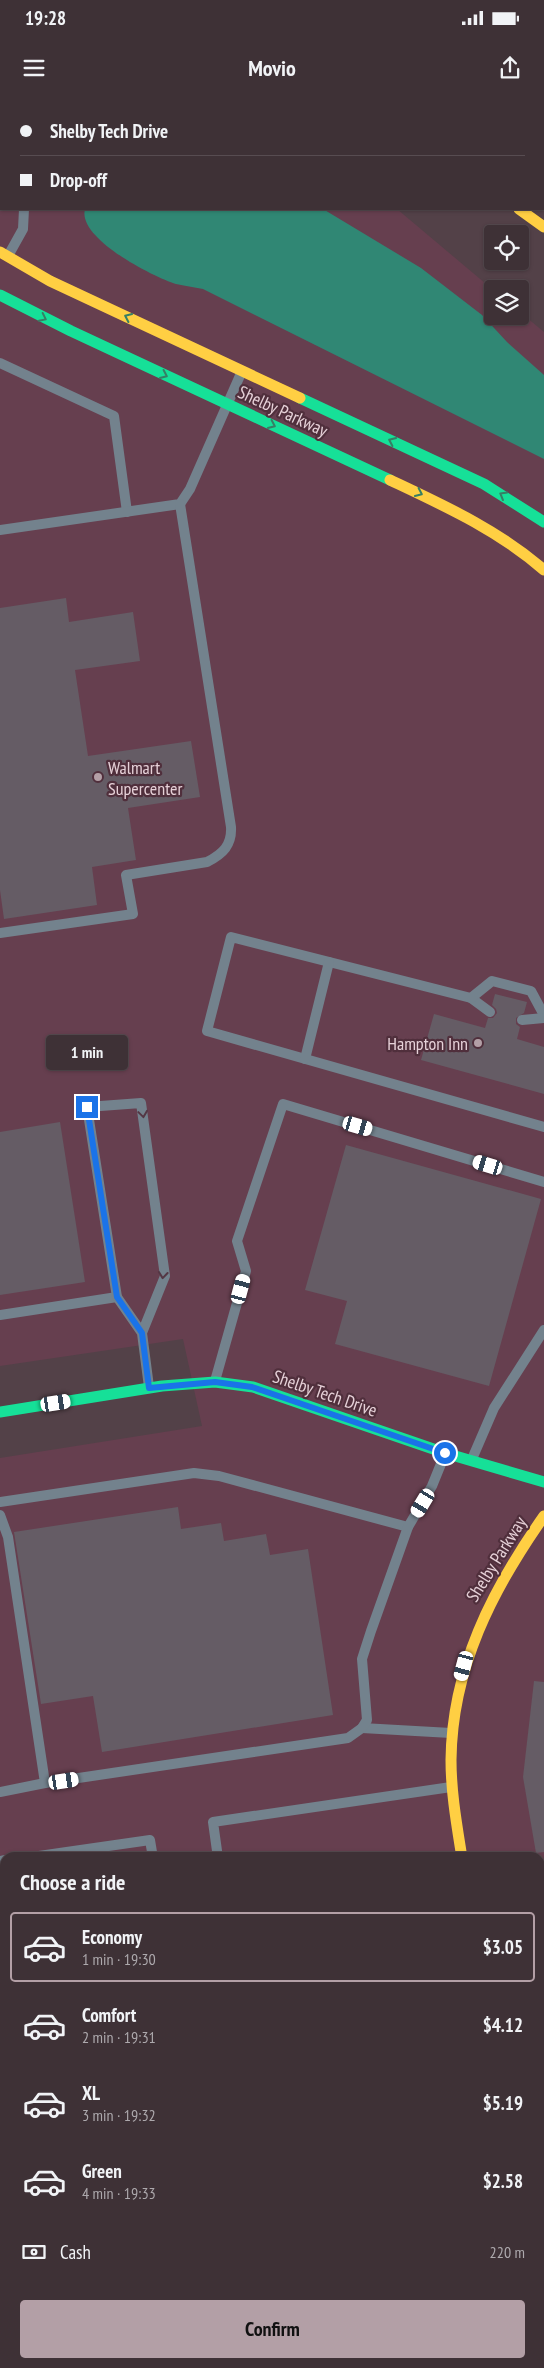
<!DOCTYPE html>
<meta charset="utf-8">
<style>
body{margin:0;font-family:"PT Sans Narrow",sans-serif;background:#45393e;color:#f1f3f6;height:100vh;display:flex;flex-direction:column;font-size:19px;white-space:nowrap}
*{box-sizing:border-box;margin:0}
p{font-size:16px;color:#ada9ad}
.icon{flex:none;width:28px;height:28px;fill:none;stroke:currentColor;stroke-width:2;stroke-linecap:round;stroke-linejoin:round}
.map{position:relative;flex:1;overflow:hidden}
.panel{position:absolute;left:0px;top:1752px;width:545px;height:516px;display:flex;flex-direction:column;background:#3e3136;border-radius:15px 15px 0 0;box-shadow:0 1px 4px #0004,0 0 0 1px #574c51}
.panel>*{flex:none}
.hud{position:absolute;left:0px;top:0px;width:545px;height:110px;box-shadow:0 1px 4px #0004,0 0 0 1px #574c51;display:grid;align-content:center;height:110px;padding:0 20px;background:#3e3136}
.tools{position:absolute;left:484px;top:125px;display:grid;gap:10px}
.tools a{display:grid;place-items:center;width:45px;height:45px;border-radius:5px;background:#3e3136;box-shadow:0 1px 4px #0004,0 0 0 1px #574c51;font-size:25px}
.end{position:absolute;width:22px;height:22px;margin:-11px;border:6px solid #1a73e8;background:#fff;box-shadow:0 0 0 2px #fff}
.from{border-radius:50%}
.bubble{position:absolute;height:35px;border-radius:5px;background:#3e3136;box-shadow:0 1px 4px #0004,0 0 0 1px #574c51;font-size:16px;font-weight:800;line-height:35px;text-align:center}
.car{position:absolute;width:15px;height:30px;margin:-15px -8px;border-radius:6px;box-shadow:0 0 4px 1px #0007;background:linear-gradient(#fff 24%,#345 0 40%,#fff 0 76%,#345 0 86%,#fff 0)}
.hud b{display:flex;align-items:center;gap:18px;height:48px;font-size:19px}
.hud b+b{border-top:1px solid #574c51}
.hud i{width:12px;height:12px;background:#f1f3f6}
ul{padding:0;list-style:none}
li{display:flex;align-items:center;gap:15px;height:70px;margin:0 10px 8px;padding:0 10px;border:2px solid transparent;border-radius:5px}
li div{flex:1}
li b{display:block;font-size:19px}
li em{font-style:normal;font-weight:800}
li.selected{border-color:#b39fa6}
li>.icon{width:45px;height:45px;stroke-width:1.5}
h2{padding:0 20px;font-size:22px;line-height:60px}
.pay{display:flex;align-items:center;gap:12px;height:55px;padding:0 20px;font-size:19px}
.pay p{margin-inline-start:auto}
.cta{display:flex;gap:10px;margin-top:auto;padding:10px 20px}
.cta a{flex:1;height:58px;border-radius:5px;background:#b39fa6;color:#111;font-size:20px;font-weight:800;line-height:58px;text-align:center}
.status{display:flex;justify-content:space-between;align-items:center;height:35px;padding:0 25px;background:#3e3136;direction:ltr}
.status svg{height:14px;fill:currentColor}
header{display:flex;justify-content:space-between;align-items:center;height:65px;padding:0 20px;background:#3e3136;font-size:22px;font-weight:800}
.map>svg:first-child{display:block}
.built{fill:#663f4f;fill-rule:evenodd}
.water{fill:#308774}
.lines{fill:none;stroke-linecap:round;stroke-linejoin:round}
.stream{stroke:#308774;stroke-width:5.5}
.building{fill:#655c65}
.lane{stroke:#73828d;stroke-width:10}
.fast{stroke:#16e098;stroke-width:11}
.slow{stroke:#ffcf43;stroke-width:11}
.jam{stroke:#f24e42;stroke-width:11}
.oneway{stroke:#367f65}
.oneway2{stroke:#543744}
.route{stroke:#1a73e8;stroke-width:6}
.poi-dot{fill:#b39fa6;stroke:#502f3c;stroke-width:2}
.labels{text-anchor:middle;dominant-baseline:central;stroke-width:4.5;stroke-linejoin:round;paint-order:stroke}
.street-label{font-size:18px;fill:#e6d1d8;stroke:#502f3c}
.poi-label{font-size:18px;fill:#e6d1d8;stroke:#502f3c;text-anchor:start}
</style>
<div class="status"><b>19:28</b><svg viewBox="0 0 49 12"><path d="M0 12V9h3v3zM5 12V6h3v6zM10 12V3h3v9zM15 12V0h3v12zM26 1h20v11H26zM47 4h2v5h-2z"/></svg></div>
<header><svg class="icon" aria-label="menu" viewBox="0 0 24 24"><path d="M4 6h16M4 12h16M4 18h16"/></svg>Movio<svg class="icon" aria-label="share" viewBox="0 0 24 24"><path d="M12 15V3M7 8l5-5 5 5M5 13v7h14v-7"/></svg></header>
<div class="map">
<svg width="544" height="2268" viewBox="0 0 544 2268">
<rect width="100%" height="100%" fill="#534148"/>
<path class="built" d="M0,0L249,1H1V109H397L492,189V216H520V212L544,232V2268H0V1358L202,1326L183,1239L0,1266ZM5,1758H540V2264H5Z"/>
<path class="water" d="M85,109H323L421,168L482,215L507,242L544,275V359L203,189C194,187 184,186 176,184C153,177 77,138 85,109Z"/>
<g class="lines">
<polyline class="stream" points="248,0 249,1"/>
</g>
<g class="building">
<polygon points="66,498 69,522 133,512 140,561 75,570 88,656 191,641 200,697 128,708 136,760 92,767 97,805 4,819 0,790 0,508"/>
<polygon points="495,894 527,902 524,913 516,918 516,924 520,927 517,939 544,947 544,994 421,960 434,914 485,928 488,918 493,918 497,913 496,909 492,905"/>
<polygon points="60,1022 85,1182 0,1195 0,1032"/>
<polygon points="346,1045 541,1099 489,1286 335,1244 347,1201 305,1190"/>
<polygon points="178,1407 181,1429 221,1423 224,1441 266,1434 270,1455 308,1449 333,1615 102,1652 93,1596 41,1604 14,1432"/>
<polygon points="534,1581 544,1582 544,1752 536,1753 523,1677"/>
</g>
<g class="lines">
<g class="lane">
<polyline points="8,156 23,129 24,109"/>
<polyline points="0,263 114,316 127,412"/>
<polyline points="0,430 180,404 190,389 242,271"/>
<path d="M0,833L133,814L126,775L207,762C223,754 232,745 231,727L180,404"/>
<polyline points="471,898 490,912"/>
<polyline points="544,915 531,891 492,881 471,898 231,837 207,931 544,1027"/>
<polyline points="522,920 544,918"/>
<polyline points="305,959 329,862"/>
<polyline points="0,1215 117,1197"/>
<polyline points="142,1233 165,1176 141,1003 87,1007 117,1197 142,1233 149,1287"/>
<polyline points="215,1281 246,1171 237,1141 283,1004 544,1082"/>
<polyline points="472,1359 494,1308 544,1230"/>
<polyline points="0,1402 194,1373 219,1376 408,1427"/>
<polyline points="0,1415 8,1437 45,1683 0,1692"/>
<polyline points="362,1628 451,1633"/>
<polyline points="45,1683 348,1638 362,1628 367,1620 362,1559 371,1531 408,1427 432,1386 445,1354"/>
<polyline points="25,1758 150,1740 153,1758"/>
<polyline points="218,1758 213,1722 451,1687"/>
<polyline points="0,1761 5,1760"/>
<polyline points="540,1857 544,1856"/>
<polyline points="540,1930 544,1930"/>
<polyline points="0,2063 5,2058"/>
<polyline points="0,2089 5,2091"/>
<polyline points="540,2170 544,2169"/>
<polyline points="0,2189 5,2187"/>
<polyline points="540,2243 544,2242"/>
<polyline points="436,2264 437,2268"/>
<polyline points="37,2268 40,2264"/>
</g>
<g class="fast">
<polyline points="0,195 71,231 390,380"/>
<polyline points="300,298 484,384 544,422"/>
<polyline points="0,1312 162,1286 215,1282 253,1287 445,1353 544,1382"/>
</g>
<g class="slow">
<polyline points="371,0 373,1"/>
<polyline points="519,109 544,127"/>
<polyline points="0,152 50,181 300,298"/>
<path d="M390,380C445,406 498,430 544,470"/>
<path d="M462,1758C457,1726 451,1693 451,1660C452,1568 492,1490 544,1416"/>
</g>
<polyline class="jam" points="538,2264 538,2268"/>
</g>
<defs><path id="oneway-chevron" d="M-2-3.5L2.5 0L-2 3.5" fill="none" stroke-width="1.6" stroke-linecap="round" stroke-linejoin="round" transform="scale(1.25)"/></defs>
<g class="oneway">
<use href="#oneway-chevron" transform="translate(128 217) rotate(-155)"/>
<use href="#oneway-chevron" transform="translate(43 218) rotate(26)"/>
<use href="#oneway-chevron" transform="translate(164 275) rotate(25)"/>
<use href="#oneway-chevron" transform="translate(272 325) rotate(25)"/>
<use href="#oneway-chevron" transform="translate(392 341) rotate(-155)"/>
<use href="#oneway-chevron" transform="translate(419 393) rotate(25)"/>
<use href="#oneway-chevron" transform="translate(503 395) rotate(-150)"/>
</g>
<g class="oneway2">
<use href="#oneway-chevron" transform="translate(143 1014) rotate(82)"/>
<use href="#oneway-chevron" transform="translate(163 1175) rotate(96)"/>
</g>
<g class="lines">
<polyline class="route" points="87,1007 117,1197 142,1233 149,1288 215,1282 252,1287 445,1353"/>
</g>
<g class="poi-dot">
<circle cx="98" cy="677" r="5"/>
<circle cx="478" cy="943" r="5"/>
</g>
<g class="labels">
<g class="street-label">
<text transform="translate(283 311) rotate(25)">Shelby Parkway</text>
<text transform="translate(325 1293) rotate(19)">Shelby Tech Drive</text>
<text transform="translate(496 1459) rotate(-58)">Shelby Parkway</text>
</g>
<g class="poi-label">
<text x="108" y="667">Walmart<tspan x="108" dy="21">Supercenter</tspan></text>
<text x="468" y="943" text-anchor="end">Hampton Inn</text>
</g>
</g>
</svg>
<div class="tools">
<a><svg class="icon" aria-label="locate" viewBox="0 0 24 24"><circle cx="12" cy="12" r="6"/><path d="M12 2v4M12 18v4M2 12h4M18 12h4"/></svg></a>
<a><svg class="icon" aria-label="layers" viewBox="0 0 24 24"><path d="M12 4l9 5-9 5-9-5zM3 14l9 5 9-5"/></svg></a>
</div>
<i class="end from" style="left:445px;top:1353px"></i>
<i class="end" style="left:87px;top:1007px"></i>
<div class="bubble" style="left:46px;top:935px;width:82px">1 min</div>
<i class="car" style="left:358px;top:1026px;rotate:106deg"></i>
<i class="car" style="left:488px;top:1065px;rotate:287deg"></i>
<i class="car" style="left:241px;top:1189px;rotate:15deg"></i>
<i class="car" style="left:56px;top:1303px;rotate:81deg"></i>
<i class="car" style="left:423px;top:1403px;rotate:211deg"></i>
<i class="car" style="left:464px;top:1566px;rotate:195deg"></i>
<i class="car" style="left:64px;top:1681px;rotate:81deg"></i>
<div class="hud">
<b><i class="from"></i>Shelby Tech Drive</b>
<b><i></i>Drop-off</b>
</div>
<section class="panel">
<h2>Choose a ride</h2>
<ul>
<li class="selected"><svg class="icon" aria-label="car" viewBox="0 0 24 24"><path d="M5 17H2v-5l4-1 3-4h7l3 4 3 1v5h-3M9 17h6M6 11h13"/><circle cx="7" cy="17" r="2"/><circle cx="17" cy="17" r="2"/></svg><div><b>Economy</b><p>1 min · 19:30</p></div><em>$3.05</em></li>
<li><svg class="icon" aria-label="car" viewBox="0 0 24 24"><path d="M5 17H2v-5l4-1 3-4h7l3 4 3 1v5h-3M9 17h6M6 11h13"/><circle cx="7" cy="17" r="2"/><circle cx="17" cy="17" r="2"/></svg><div><b>Comfort</b><p>2 min · 19:31</p></div><em>$4.12</em></li>
<li><svg class="icon" aria-label="car" viewBox="0 0 24 24"><path d="M5 17H2v-5l4-1 3-4h7l3 4 3 1v5h-3M9 17h6M6 11h13"/><circle cx="7" cy="17" r="2"/><circle cx="17" cy="17" r="2"/></svg><div><b>XL</b><p>3 min · 19:32</p></div><em>$5.19</em></li>
<li><svg class="icon" aria-label="car" viewBox="0 0 24 24"><path d="M5 17H2v-5l4-1 3-4h7l3 4 3 1v5h-3M9 17h6M6 11h13"/><circle cx="7" cy="17" r="2"/><circle cx="17" cy="17" r="2"/></svg><div><b>Green</b><p>4 min · 19:33</p></div><em>$2.58</em></li>
</ul>
<div class="pay"><svg class="icon" aria-label="cash" viewBox="0 0 24 24"><path d="M3 7h18v10H3z"/><circle cx="12" cy="12" r="2"/></svg>Cash<p>220 m</p></div>
<div class="cta"><a>Confirm</a></div>
</section>
</div>
